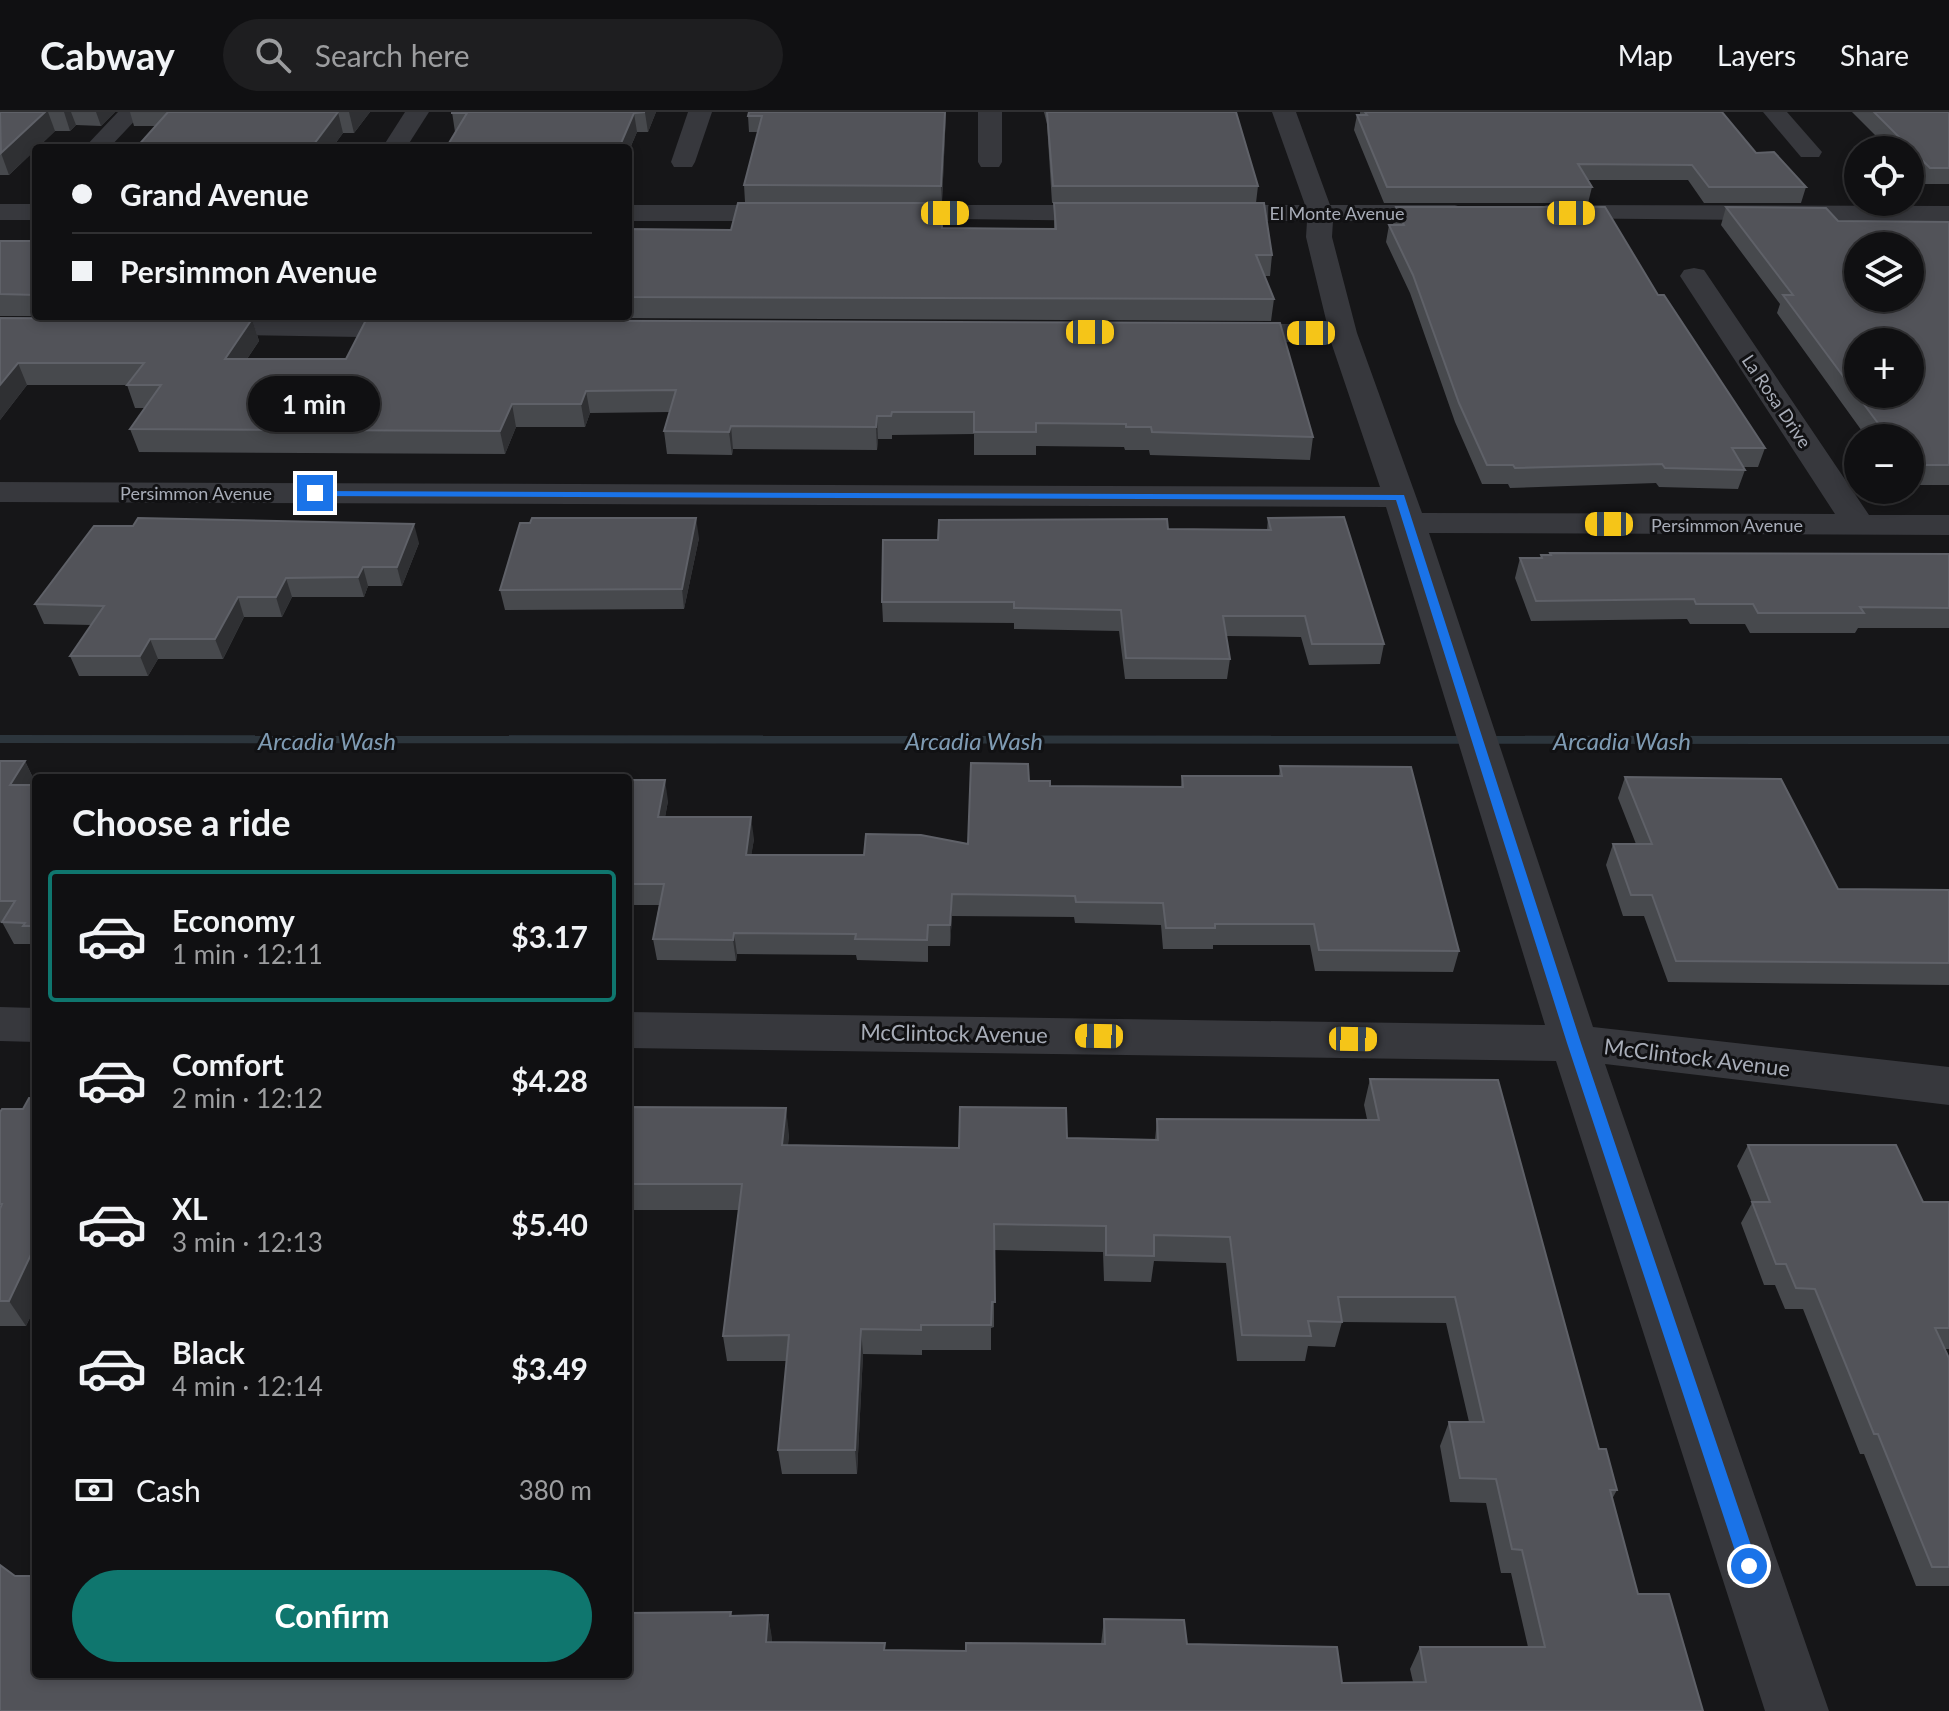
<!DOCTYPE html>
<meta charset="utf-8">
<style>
body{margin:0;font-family:Lato,sans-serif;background:#1e1e20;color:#f1f3f6;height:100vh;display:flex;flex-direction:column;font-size:30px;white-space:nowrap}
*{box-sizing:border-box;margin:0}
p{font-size:26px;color:#9c9d9f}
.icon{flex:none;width:44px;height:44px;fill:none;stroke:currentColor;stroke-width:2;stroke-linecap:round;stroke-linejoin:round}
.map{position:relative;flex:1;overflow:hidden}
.drawer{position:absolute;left:32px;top:662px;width:600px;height:904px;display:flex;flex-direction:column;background:#101012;border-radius:8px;box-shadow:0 4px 12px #0003,0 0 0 2px #303032}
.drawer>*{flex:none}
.hud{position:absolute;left:32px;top:32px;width:600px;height:176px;border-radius:8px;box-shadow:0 4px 12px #0003,0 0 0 2px #303032;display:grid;align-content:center;height:176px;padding:0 40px;background:#101012}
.fabs{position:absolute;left:1844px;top:24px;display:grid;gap:16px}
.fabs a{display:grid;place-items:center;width:80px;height:80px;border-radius:50%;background:#101012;box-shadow:0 4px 12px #0003,0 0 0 2px #303032;font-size:40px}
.end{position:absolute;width:36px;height:36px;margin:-18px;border:10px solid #1a73e8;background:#fff;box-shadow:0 0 0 4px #fff}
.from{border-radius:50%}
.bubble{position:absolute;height:56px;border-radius:28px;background:#101012;box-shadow:0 4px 12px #0003,0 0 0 2px #303032;font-size:26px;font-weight:700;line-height:56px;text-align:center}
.car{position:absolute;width:24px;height:48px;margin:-24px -12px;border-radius:10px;box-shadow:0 0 6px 2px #0007;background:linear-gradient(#f5c518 24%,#345 0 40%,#f5c518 0 76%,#345 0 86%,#f5c518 0)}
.hud b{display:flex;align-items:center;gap:28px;height:76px;font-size:30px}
.hud b+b{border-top:2px solid #303032}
.hud i{width:20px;height:20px;background:#f1f3f6}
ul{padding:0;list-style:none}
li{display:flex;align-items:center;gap:24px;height:132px;margin:0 16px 12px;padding:0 24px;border:4px solid transparent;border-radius:8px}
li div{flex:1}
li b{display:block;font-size:30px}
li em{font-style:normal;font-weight:700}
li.current{border-color:#0f766e}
li>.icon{width:72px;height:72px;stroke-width:1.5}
h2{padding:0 40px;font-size:36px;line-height:96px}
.pay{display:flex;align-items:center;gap:20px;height:88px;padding:0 40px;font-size:30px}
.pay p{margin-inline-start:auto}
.action{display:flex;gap:16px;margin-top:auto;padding:16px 40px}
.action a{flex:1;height:92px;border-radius:48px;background:#0f766e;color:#fff;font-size:32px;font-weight:700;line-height:92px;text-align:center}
header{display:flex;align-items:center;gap:48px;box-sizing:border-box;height:112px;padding:0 40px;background:#101012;border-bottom:2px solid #303032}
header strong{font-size:38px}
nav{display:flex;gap:44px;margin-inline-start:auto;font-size:28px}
.search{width:560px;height:72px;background:#1e1e20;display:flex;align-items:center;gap:20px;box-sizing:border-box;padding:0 28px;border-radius:44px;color:#9c9d9f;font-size:30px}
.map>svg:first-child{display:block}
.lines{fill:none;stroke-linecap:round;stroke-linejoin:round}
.stream{fill:#2c353c;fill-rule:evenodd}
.minor{fill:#37383d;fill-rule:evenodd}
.wall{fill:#47494d}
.shaded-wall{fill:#2f3033}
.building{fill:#525359;stroke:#5f6168;stroke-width:2;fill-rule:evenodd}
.route{fill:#1a73e8}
.labels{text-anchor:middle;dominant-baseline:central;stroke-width:6;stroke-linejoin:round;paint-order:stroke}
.far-street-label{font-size:18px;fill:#a8adb8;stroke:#111113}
.street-label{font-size:22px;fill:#a8adb8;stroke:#111113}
.water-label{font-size:24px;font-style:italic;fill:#7f9bb3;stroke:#111113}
</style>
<header>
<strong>Cabway</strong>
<div class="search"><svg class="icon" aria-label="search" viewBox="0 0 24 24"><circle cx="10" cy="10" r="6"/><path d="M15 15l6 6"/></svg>Search here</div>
<nav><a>Map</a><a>Layers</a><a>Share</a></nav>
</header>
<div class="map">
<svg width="1949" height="1599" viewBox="0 0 1949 1599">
<rect width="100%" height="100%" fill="#161618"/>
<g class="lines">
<polygon class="stream" points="0,623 1949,624 1949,632 0,631"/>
<g class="minor">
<polygon points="118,0 143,0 109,36 84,36"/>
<polygon points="405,0 429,0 406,36 382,36"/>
<polygon points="688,0 712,0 695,50 692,55 674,55 671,50"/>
<polygon points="978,0 1002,0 1002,50 999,55 981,55 978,50"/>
<polygon points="1272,0 1296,0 1330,93 1455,93 1464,96 1468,101 1464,106 1455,109 1333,109 1332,125 1357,221 1422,401 1835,402 1680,164 1684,158 1694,156 1704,158 1869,403 1949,403 1949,423 1429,421 1593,915 1949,955 1949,993 1605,952 1829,1599 1765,1599 1556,949 628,936 628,900 1545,913 1386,395 0,390 0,370 1380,375 1331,230 1225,230 1215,227 1211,221 1215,215 1225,212 1327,212 1306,125 1307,109 1207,109 1198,106 1194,101 1198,96 1207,93 1305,93"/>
<polygon points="1763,0 1787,0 1822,40 1819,45 1801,45"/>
<rect x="0" y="92" width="36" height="16"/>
<polygon points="628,93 795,93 804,96 808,101 804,106 795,109 628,109"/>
<polygon points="883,93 1115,93 1124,96 1128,101 1124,106 1115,109 874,106 870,101 874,96"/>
<polygon points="1547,93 1949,94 1949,110 1538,106 1534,101 1538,96"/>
<polygon points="193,207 421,208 431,211 435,217 431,223 421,226 183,222 179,216 183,210"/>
<polygon points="0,895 36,896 36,930 0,929"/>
</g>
</g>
<g class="wall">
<polygon points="0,0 115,0 101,14 76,13 70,19 55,19 9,63 0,63"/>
<polygon points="130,0 370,0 354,21 343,21 332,36 136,36 156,14 134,14"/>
<polygon points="452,0 656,0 648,20 637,20 628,41 628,36 455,20"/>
<polygon points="946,0 942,90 745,90 744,73 758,20 749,20 748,4"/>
<polygon points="1044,0 1236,0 1258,74 1256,91 1052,91 1047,12"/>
<polygon points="1360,0 1722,0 1756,41 1806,75 1801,91 1704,91 1688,68 1588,68 1592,75 1588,91 1384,91 1354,18 1357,3 1360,3"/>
<polygon points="1852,0 1949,0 1949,72 1924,72 1910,58 1910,38 1890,38"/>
<polygon points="1054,91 1272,143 1270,164 1264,164 1274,187 1271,209 383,205 383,204 628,204 628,117 1054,117"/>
<polygon points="1396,95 1658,183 1765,336 1758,355 1743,355 1745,358 1738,377 1659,375 1656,371 1510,376 1508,372 1482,372 1455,310 1410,181 1386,130 1389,113 1393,113"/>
<polygon points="1726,95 1838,109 1949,110 1949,373 1910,373 1910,326 1867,326 1777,201 1780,192 1721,113"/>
<polygon points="0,129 36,129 36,204 275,204 275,205 0,204"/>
<polygon points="0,206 252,207 259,229 247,247 1313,325 1310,348 1150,343 1149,338 1125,338 1124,335 1036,334 1036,343 974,343 974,322 892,323 892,327 878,327 877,338 733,337 732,343 667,342 664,319 670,300 590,301 585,315 516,315 505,342 139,340 130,317 145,296 135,296 127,273 27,273 0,308"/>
<polygon points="1268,406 1384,532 1380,552 1309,553 1301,525 1226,524 1230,547 1227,567 1125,567 1119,519 1014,517 1014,511 883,510 882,490 938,428 1168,417 1267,418"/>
<polygon points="699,426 684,497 505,498 500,478"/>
<polygon points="419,431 402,474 368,474 364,485 292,485 282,505 244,505 223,547 158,547 148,564 79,564 70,544 91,513 44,512 35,492"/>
<polygon points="1550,441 1949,442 1949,516 1858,516 1855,521 1750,521 1745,512 1690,512 1687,507 1531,509 1515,466 1520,446 1541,446 1541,443 1549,443"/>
<polygon points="0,649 25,649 35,670 33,673 36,673 36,835 34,835 33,832 14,832 2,810 0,810"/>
<polygon points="1280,654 1459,839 1453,860 1315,859 1310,833 1213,833 1213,837 1163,837 1161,813 1075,811 1074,805 952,804 950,834 928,834 928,850 857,848 856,843 737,842 736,849 657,848 653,827 659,793 628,793 628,668 668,689 665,705 754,727 751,743 864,743 968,732 1029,669 1050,674 1181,675 1182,664 1279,664"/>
<polygon points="1625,665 1838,777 1949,778 1949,873 1668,870 1644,804 1623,804 1606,753 1613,732 1636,732 1618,686"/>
<polygon points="1370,967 1599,1337 1617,1378 1612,1387 1638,1482 1703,1599 36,1562 731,1500 732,1504 768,1503 772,1530 885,1531 885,1538 966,1539 1101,1532 1104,1507 1187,1532 1342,1571 1413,1570 1410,1557 1420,1535 1528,1535 1511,1461 1501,1461 1486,1391 1450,1390 1440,1334 1449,1310 1469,1310 1446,1211 1342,1210 1335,1235 1308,1234 1305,1249 1237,1249 1226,1151 1154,1149 1151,1170 1104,1169 1103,1140 994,1138 994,1215 991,1216 991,1238 922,1238 922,1243 863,1242 857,1362 782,1362 778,1338 787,1249 727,1249 723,1224 739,1098 628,1098 628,995 789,1022 788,1033 959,1036 1067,1026 1155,1028 1157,1007 1367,1007 1364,993"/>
<polygon points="36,987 36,1193 26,1214 0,1214 0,1000 23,997"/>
<polygon points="1748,1033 1923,1090 1949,1090 1949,1237 1945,1237 1949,1246 1949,1474 1916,1474 1864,1342 1860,1342 1803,1197 1785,1197 1775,1173 1764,1173 1741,1111 1752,1091 1737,1054"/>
</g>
<g class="shaded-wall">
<polygon points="45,0 48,0 55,19 9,63 1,41"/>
<polygon points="64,0 71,0 76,13 70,19"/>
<polygon points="96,0 115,0 101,14"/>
<polygon points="338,0 343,21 332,36 311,36"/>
<polygon points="349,0 370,0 354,21"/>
<polygon points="645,0 656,0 648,20 645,1"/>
<polygon points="945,0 946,0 942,90 941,74"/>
<polygon points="634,1 637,20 628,41 628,36 619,36"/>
<polygon points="252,207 259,229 232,269 225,247"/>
<polygon points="18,251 27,273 0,308 0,273"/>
<polygon points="586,279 590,301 585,315 581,292"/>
<polygon points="512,292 516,315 505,342 500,319"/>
<polygon points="877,304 878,327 877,338 876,315"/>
<polygon points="731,314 733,337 732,343 729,320"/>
<polygon points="696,406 699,426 684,497 682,477"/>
<polygon points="414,412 419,431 402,474 397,455"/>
<polygon points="363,455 368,474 364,485 358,465"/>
<polygon points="286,466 292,485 282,505 276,485"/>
<polygon points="238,485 244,505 223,547 215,527"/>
<polygon points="150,527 158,547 148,564 140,544"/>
<polygon points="25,649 35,670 20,694 10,673"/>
<polygon points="665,668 668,689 661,727 658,705"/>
<polygon points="751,705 754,727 748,764 746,743"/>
<polygon points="952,782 952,804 950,834 950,813"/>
<polygon points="734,821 737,842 736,849 733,828"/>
<polygon points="786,996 789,1022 785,1059 782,1033"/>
<polygon points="36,1132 36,1193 26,1214 9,1189"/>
<polygon points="861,1217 863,1242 857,1362 855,1338"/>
<polygon points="768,1503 772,1526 770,1552 766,1530"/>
</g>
<g class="building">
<polygon points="0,0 45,0 1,41"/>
<polygon points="168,0 338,0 311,36 136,36"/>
<polygon points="452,0 645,0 634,1 619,36 446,36 467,1 452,1"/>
<polygon points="749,0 945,0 941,74 744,73 762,4 748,4"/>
<polygon points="1047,0 1236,0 1258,74 1053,74"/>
<polygon points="1365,0 1722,0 1756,41 1774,40 1806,75 1709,75 1692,53 1578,52 1592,75 1387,75 1357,3 1367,3"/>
<polygon points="1874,0 1949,0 1949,56 1930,56"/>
<polygon points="738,91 941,91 942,116 1056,117 1054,91 1264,91 1272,143 1256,143 1274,187 628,185 628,117 731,118"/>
<polygon points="1396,95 1605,95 1658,183 1664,183 1765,336 1732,336 1745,358 1665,356 1662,352 1515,356 1513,353 1487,353 1459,291 1413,163 1389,113 1404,113"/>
<path d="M1726,95L1826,96L1838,109L1949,110V353H1910V326H1889L1783,183H1793ZM1858,134H1910V186H1858ZM1858,230H1910V282H1858Z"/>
<polygon points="0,129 36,129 36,183 0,182"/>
<polygon points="0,206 252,207 225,247 346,247 366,208 1280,211 1313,325 1152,320 1151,315 1126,315 1126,312 1036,311 1036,320 974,320 974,300 892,300 891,304 877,304 876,315 731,314 729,320 664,319 676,278 586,279 581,292 512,292 500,319 130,317 161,273 127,273 144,251 18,251 0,273"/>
<polygon points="1344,405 1384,532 1312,532 1305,504 1223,504 1230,547 1126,546 1121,498 1014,496 1014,490 882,490 883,428 938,428 939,408 1167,407 1168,417 1271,418 1268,406"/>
<polygon points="138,406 414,412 397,455 363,455 358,465 286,466 276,485 238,485 215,527 150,527 140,544 70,544 104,494 35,492 94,414 133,414"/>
<polygon points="532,406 696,406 682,477 500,478 520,411 530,411"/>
<polygon points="1550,441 1949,442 1949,496 1860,495 1864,501 1758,501 1753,492 1696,492 1694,487 1536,489 1520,446 1542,446 1541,443 1551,443"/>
<polygon points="0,649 25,649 10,673 36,673 36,814 23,814 25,811 2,810 15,789 0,789"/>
<polygon points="971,651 1028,652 1029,669 1050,669 1050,674 1183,675 1182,664 1282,664 1280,654 1411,655 1459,839 1319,838 1314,812 1215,812 1215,816 1166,816 1163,791 1076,790 1075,784 952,782 950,813 928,813 927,828 855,827 856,822 734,821 733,828 653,827 664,772 628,772 628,668 665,668 658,705 751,705 746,743 864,743 866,722 921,723 968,732"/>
<polygon points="367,665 436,666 367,666"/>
<polygon points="1625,665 1781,667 1838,777 1949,778 1949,851 1676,849 1652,783 1631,783 1613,732 1652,732"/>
<polygon points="1370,967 1498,968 1599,1337 1606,1337 1617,1378 1610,1378 1638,1482 1669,1482 1703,1599 0,1599 0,1453 15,1464 36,1464 36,1562 628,1562 628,1501 731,1500 730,1504 768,1503 766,1530 885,1531 884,1538 966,1539 966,1531 1105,1532 1104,1507 1184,1508 1187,1532 1337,1535 1342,1571 1426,1570 1420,1535 1545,1535 1522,1438 1512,1437 1496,1367 1460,1366 1449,1310 1484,1310 1455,1185 1338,1185 1342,1210 1308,1209 1311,1224 1242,1223 1230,1125 1154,1123 1154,1144 1106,1143 1106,1114 994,1112 995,1190 992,1190 991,1213 921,1213 921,1218 861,1217 855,1338 778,1338 789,1223 723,1224 742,1072 628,1072 628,995 786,996 782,1033 959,1036 960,995 1066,996 1067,1026 1158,1028 1157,1007 1379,1008"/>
<polygon points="29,986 36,987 36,1132 9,1189 0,1189 0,1097 2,1092 0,1092 0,1000 2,997 23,997"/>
<polygon points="1748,1033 1896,1033 1923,1090 1949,1090 1949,1216 1935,1216 1949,1246 1949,1455 1932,1455 1878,1322 1874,1322 1815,1177 1796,1176 1786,1152 1776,1152 1752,1090 1770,1090"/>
</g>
<polygon class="route" points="311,379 1404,383 1581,931 1758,1454 1755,1460 1749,1463 1742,1460 1740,1454 1567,931 1396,388 315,384"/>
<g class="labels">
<g class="far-street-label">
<text x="1337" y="101">El Monte Avenue</text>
<text transform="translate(1777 289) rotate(56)">La Rosa Drive</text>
<text x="196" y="381">Persimmon Avenue</text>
<text x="1727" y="413">Persimmon Avenue</text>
</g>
<g class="street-label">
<text transform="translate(954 921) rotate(1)">McClintock Avenue</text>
<text transform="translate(1697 945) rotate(7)">McClintock Avenue</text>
</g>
<g class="water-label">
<text x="327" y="628">Arcadia Wash</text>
<text x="974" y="628">Arcadia Wash</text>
<text x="1622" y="628">Arcadia Wash</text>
</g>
</g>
</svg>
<div class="fabs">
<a><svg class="icon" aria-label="locate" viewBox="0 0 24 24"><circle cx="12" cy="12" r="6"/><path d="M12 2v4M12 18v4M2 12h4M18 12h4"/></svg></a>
<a><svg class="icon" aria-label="layers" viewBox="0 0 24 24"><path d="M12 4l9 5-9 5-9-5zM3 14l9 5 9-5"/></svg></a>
<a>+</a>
<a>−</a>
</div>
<i class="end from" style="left:1749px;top:1454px"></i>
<i class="end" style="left:315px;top:381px"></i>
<div class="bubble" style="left:248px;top:264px;width:132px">1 min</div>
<i class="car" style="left:945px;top:101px;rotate:90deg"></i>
<i class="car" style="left:1571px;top:101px;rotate:90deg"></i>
<i class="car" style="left:1090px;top:220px;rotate:90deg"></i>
<i class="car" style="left:1311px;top:221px;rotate:270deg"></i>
<i class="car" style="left:1609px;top:412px;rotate:270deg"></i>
<i class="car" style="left:1099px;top:924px;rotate:271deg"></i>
<i class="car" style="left:1353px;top:927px;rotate:91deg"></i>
<div class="hud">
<b><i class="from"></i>Grand Avenue</b>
<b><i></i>Persimmon Avenue</b>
</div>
<section class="drawer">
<h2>Choose a ride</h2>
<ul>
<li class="current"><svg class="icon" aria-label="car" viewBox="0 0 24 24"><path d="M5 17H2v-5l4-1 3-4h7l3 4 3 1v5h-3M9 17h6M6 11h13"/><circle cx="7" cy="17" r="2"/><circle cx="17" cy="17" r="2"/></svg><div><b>Economy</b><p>1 min · 12:11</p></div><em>$3.17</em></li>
<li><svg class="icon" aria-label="car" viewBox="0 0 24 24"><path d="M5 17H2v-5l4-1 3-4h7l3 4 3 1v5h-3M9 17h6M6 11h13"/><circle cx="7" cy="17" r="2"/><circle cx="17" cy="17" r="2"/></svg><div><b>Comfort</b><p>2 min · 12:12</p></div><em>$4.28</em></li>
<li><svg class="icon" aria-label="car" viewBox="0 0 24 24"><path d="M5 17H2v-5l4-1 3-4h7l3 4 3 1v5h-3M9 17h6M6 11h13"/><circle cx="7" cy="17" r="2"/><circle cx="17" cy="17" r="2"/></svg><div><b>XL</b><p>3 min · 12:13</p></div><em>$5.40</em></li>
<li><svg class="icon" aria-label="car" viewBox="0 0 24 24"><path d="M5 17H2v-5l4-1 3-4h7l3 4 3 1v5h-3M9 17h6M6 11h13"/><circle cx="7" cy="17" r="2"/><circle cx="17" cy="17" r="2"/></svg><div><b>Black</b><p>4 min · 12:14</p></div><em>$3.49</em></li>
</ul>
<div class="pay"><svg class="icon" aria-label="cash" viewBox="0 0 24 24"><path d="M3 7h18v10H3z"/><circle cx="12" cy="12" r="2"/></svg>Cash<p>380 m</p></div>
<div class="action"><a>Confirm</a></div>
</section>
</div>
